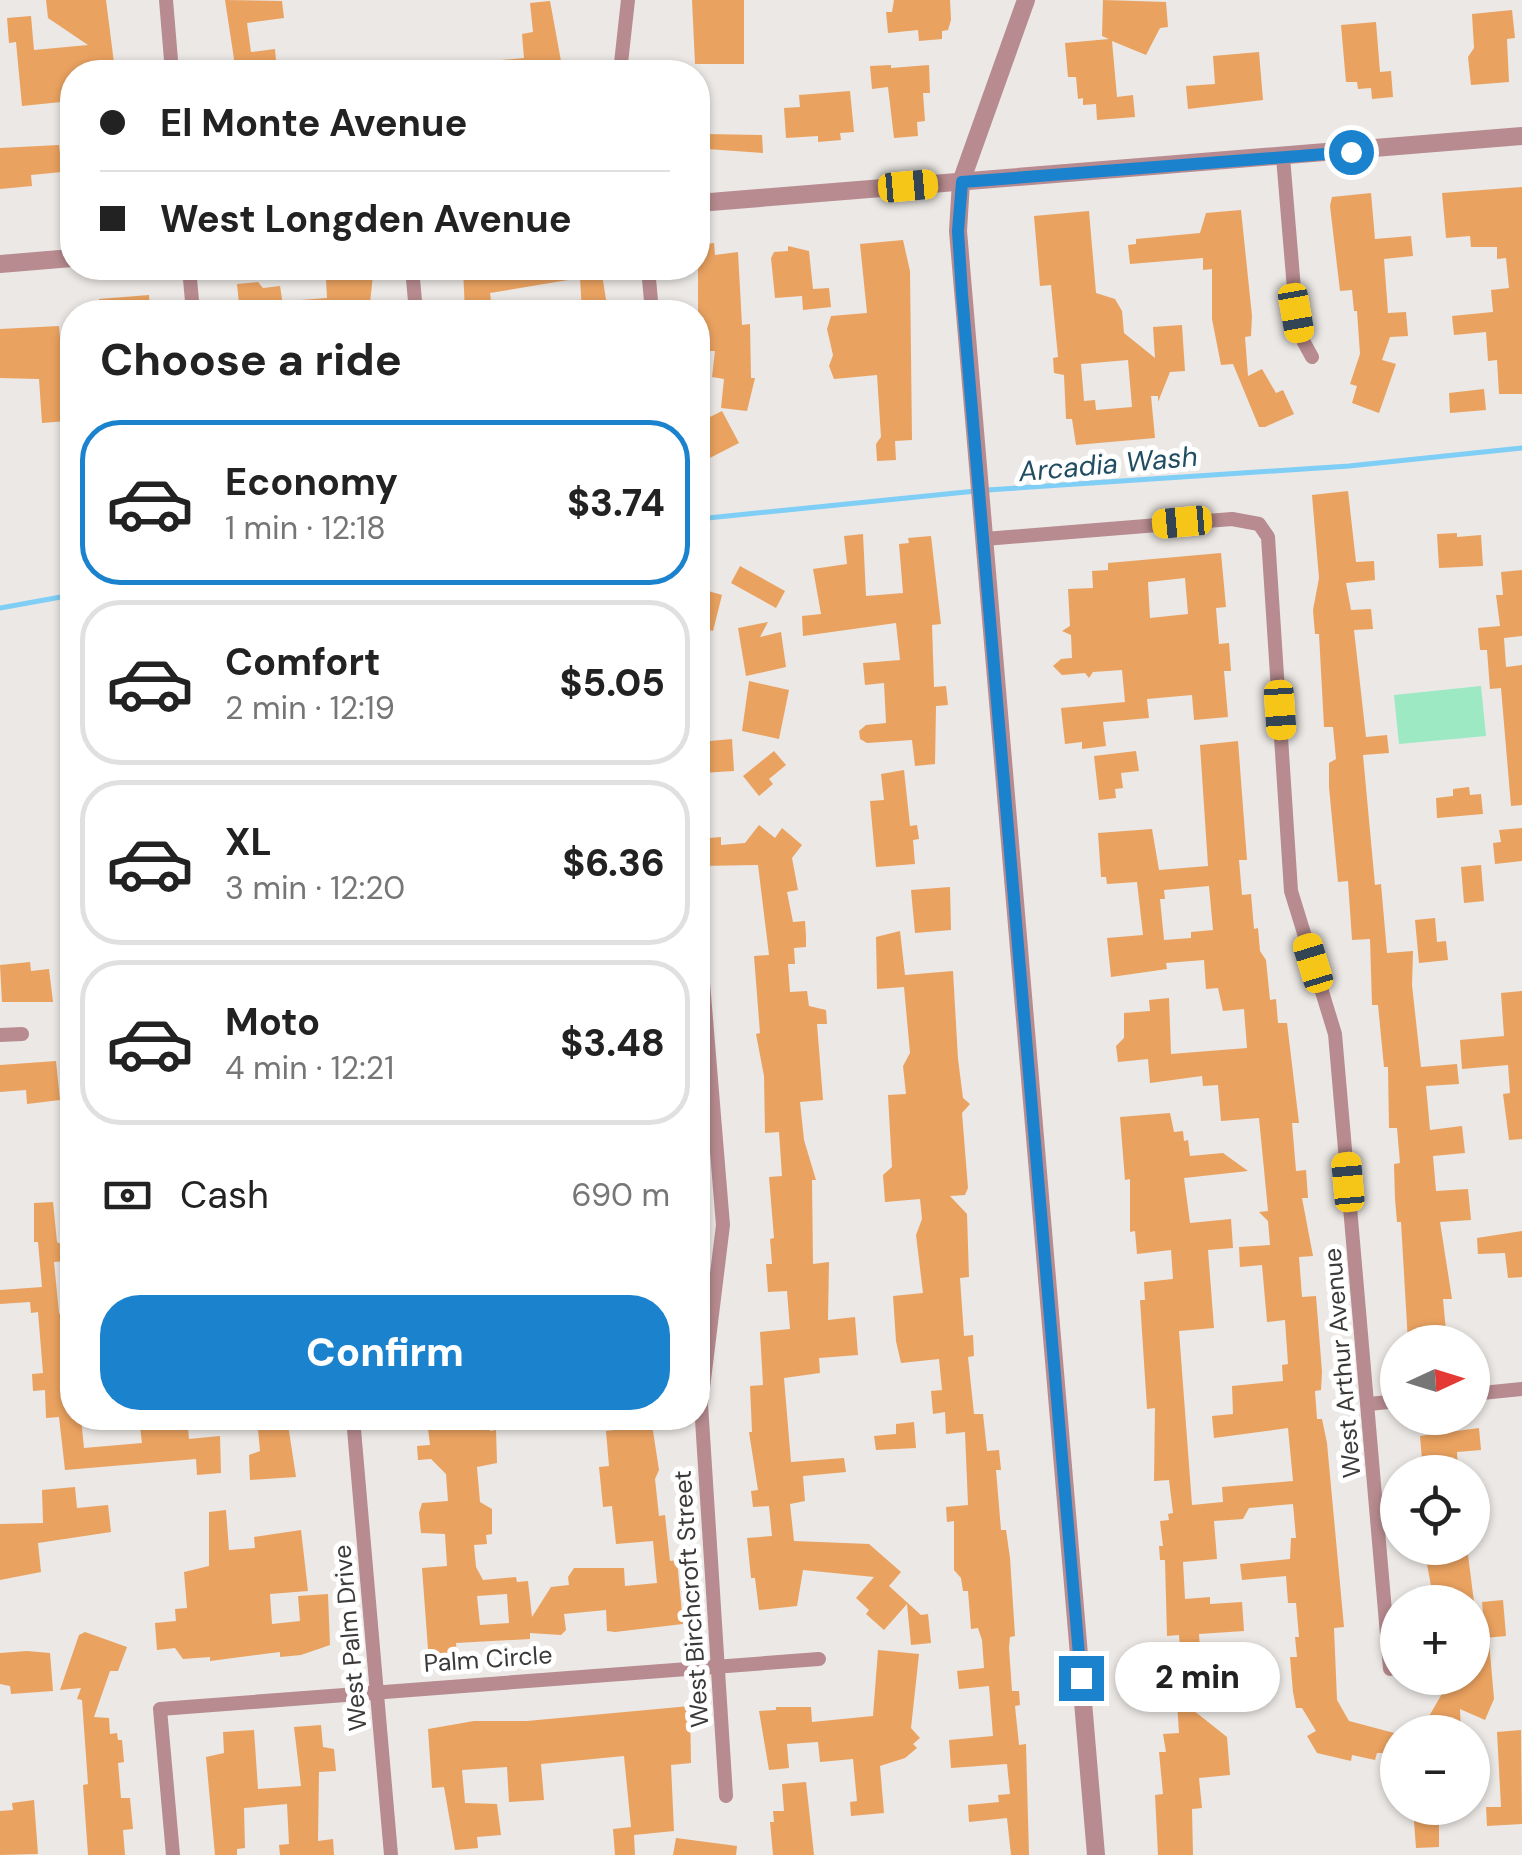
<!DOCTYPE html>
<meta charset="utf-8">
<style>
body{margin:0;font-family:"DM Sans",sans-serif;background:#f6f6f6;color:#222;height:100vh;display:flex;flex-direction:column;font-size:38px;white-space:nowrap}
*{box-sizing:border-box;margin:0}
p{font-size:32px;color:#767676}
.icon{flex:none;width:55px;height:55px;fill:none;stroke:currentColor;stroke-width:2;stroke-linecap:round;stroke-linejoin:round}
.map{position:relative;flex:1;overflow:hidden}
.details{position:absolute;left:60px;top:300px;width:650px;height:1130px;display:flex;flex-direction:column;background:#fff;border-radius:40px;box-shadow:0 2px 8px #0004}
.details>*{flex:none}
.banner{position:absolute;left:60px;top:60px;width:650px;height:220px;border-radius:40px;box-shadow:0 2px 8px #0004;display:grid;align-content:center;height:220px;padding:0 40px;background:#fff}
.needle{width:65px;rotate:86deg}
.controls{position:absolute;left:1380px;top:1325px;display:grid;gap:20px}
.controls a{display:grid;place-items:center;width:110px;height:110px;border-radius:50%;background:#fff;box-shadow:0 2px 8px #0004;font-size:50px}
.end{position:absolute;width:45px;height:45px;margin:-22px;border:12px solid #1b82cd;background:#fff;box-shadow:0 0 0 5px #fff}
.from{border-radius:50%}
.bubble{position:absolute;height:70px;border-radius:35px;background:#fff;box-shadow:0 2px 8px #0004;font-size:32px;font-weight:800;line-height:70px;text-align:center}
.car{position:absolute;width:30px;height:60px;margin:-30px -15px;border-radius:12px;box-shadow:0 0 8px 2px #0007;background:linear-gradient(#f5c518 24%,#345 0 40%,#f5c518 0 76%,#345 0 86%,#f5c518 0)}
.banner b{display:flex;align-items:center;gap:35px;height:95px;font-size:38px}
.banner b+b{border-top:2px solid #e0e0e0}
.banner i{width:25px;height:25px;background:#222}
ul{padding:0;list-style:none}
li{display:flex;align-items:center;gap:30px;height:165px;margin:0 20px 15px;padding:0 20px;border:5px solid #e0e0e0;border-radius:40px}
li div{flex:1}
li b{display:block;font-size:38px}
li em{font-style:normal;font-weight:800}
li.on{border-color:#1b82cd}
li>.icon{width:90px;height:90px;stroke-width:1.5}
h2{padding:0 40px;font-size:45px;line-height:120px}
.pay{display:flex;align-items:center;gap:25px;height:110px;padding:0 40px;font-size:38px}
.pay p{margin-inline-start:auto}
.button{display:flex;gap:20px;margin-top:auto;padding:20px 40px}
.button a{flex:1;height:115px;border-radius:40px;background:#1b82cd;color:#fff;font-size:40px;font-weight:800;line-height:115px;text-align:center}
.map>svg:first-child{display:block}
.green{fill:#9ce9c4}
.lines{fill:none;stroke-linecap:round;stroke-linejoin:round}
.stream{stroke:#7fcef5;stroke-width:5}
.building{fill:#eaa260;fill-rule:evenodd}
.minor{stroke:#b78b8f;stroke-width:14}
.tertiary{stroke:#b78b8f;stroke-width:18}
.route{stroke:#1b82cd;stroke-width:12}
.labels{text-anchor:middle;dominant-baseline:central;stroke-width:10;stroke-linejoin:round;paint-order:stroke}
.street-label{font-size:25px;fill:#3b3a39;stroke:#fff}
.water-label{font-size:28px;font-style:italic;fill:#204d61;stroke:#fff}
</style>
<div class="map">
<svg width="1522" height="1855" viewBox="0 0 1522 1855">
<rect width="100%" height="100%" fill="#ebe8e5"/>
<polygon class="green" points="1481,686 1486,736 1399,744 1394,695"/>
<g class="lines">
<g class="stream">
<polyline points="987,490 1349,466 1522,448"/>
<polyline points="698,519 976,491"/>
<polyline points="0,608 72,595"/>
</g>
</g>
<g class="building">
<polygon points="46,0 106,0 114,63 84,66 85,72 72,72 71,101 22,106 16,42 9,43 7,18 31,16 34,50 88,45 48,18"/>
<polygon points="225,0 282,1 284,18 247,23 251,52 275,49 277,72 236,72"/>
<polygon points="692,0 744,0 744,64 695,64"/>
<polygon points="894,0 950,0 951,20 948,30 942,31 942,39 919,41 918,30 888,33 886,12 892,12"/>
<polygon points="1103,0 1166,2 1168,27 1160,28 1146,55 1112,41 1117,97 1133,95 1135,117 1097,120 1096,104 1083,105 1083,98 1078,99 1076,77 1068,77 1065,43 1109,39 1102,36"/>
<polygon points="550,1 563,72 478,72 478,62 524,58 522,34 533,32 530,3"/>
<polygon points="1512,10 1515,38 1507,39 1509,82 1471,85 1468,57 1474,48 1472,14"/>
<polygon points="1376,22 1380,72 1391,71 1393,97 1372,99 1371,88 1358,89 1357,82 1346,82 1341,25"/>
<polygon points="1259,52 1263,100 1188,109 1186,86 1215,84 1213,56"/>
<polygon points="891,65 891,68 929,65 930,93 923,93 925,121 917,122 918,136 894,138 888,87 872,89 870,66"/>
<polygon points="850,91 854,132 840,133 841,140 818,142 818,136 786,138 784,108 800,107 799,95"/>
<polygon points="704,134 762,135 763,153 707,149 702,147"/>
<polygon points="59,145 62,172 31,175 32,186 0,189 0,148"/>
<polygon points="1522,187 1522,394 1499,394 1497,360 1488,361 1486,332 1454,335 1452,316 1493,312 1491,290 1509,288 1506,258 1497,259 1497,247 1471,247 1470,236 1446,238 1442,193"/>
<polygon points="1371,193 1375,239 1411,236 1413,256 1384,259 1388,313 1406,312 1408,336 1390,337 1382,360 1396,364 1379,413 1352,403 1357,386 1350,384 1360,354 1357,311 1354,311 1352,290 1340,291 1330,206 1332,197"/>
<polygon points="1241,210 1252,316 1251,336 1245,337 1248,376 1262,369 1276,393 1283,390 1294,414 1265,427 1259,427 1233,364 1221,365 1212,319 1212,269 1203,270 1203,258 1130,264 1128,245 1136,244 1136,239 1200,233 1206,213"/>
<path d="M1089,211L1096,293L1115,299L1122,311L1124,333L1155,358L1153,327L1182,325L1185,371L1170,372L1158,402V396H1151L1155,438L1076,445L1072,419H1066L1064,375L1054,373L1053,358L1058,357L1051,285L1040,286L1034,216ZM1128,360L1132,407L1096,410L1095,400L1084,401L1081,364Z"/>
<polygon points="903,240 910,271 912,440 895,441 896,460 877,461 876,444 881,437 877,375 834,379 829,366 833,355 827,329 831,316 867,313 860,244"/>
<polygon points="714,243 715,255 738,252 742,325 750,324 751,378 755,378 747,411 721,408 724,379 712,377 715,351 708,351 706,327 698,324 698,245"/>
<polygon points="788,246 809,251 813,289 829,288 831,307 803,310 802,296 775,298 771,258 774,252 788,251"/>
<polygon points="463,268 601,268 608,312 582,312 580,278 490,293 492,310 465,312"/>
<polygon points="373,275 369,312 288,312 288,301 327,298 326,279"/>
<polygon points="258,282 263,288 280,286 284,312 256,312 255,302 239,304 237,284"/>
<polygon points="149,295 150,312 100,312 99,299"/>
<polygon points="59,326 67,421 42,423 39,379 0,378 0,329"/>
<polygon points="1484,389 1486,410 1450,413 1449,393"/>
<polygon points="722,411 739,443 698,464 698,423"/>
<polygon points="1348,491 1356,562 1374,561 1375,580 1346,583 1351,610 1371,609 1373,629 1354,630 1366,737 1387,735 1389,753 1363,755 1375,885 1381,884 1387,953 1413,951 1412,985 1421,1067 1457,1064 1459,1084 1426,1086 1430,1130 1462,1126 1465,1153 1433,1156 1436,1191 1468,1189 1471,1220 1440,1222 1452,1299 1443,1299 1447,1342 1408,1342 1401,1222 1397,1222 1395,1199 1394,1164 1400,1163 1397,1128 1389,1128 1388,1067 1384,1067 1378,1005 1372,1005 1370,939 1352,940 1348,881 1338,882 1329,787 1329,763 1336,759 1333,727 1324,727 1319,634 1315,634 1313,610 1319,578 1312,495"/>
<polygon points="1457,533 1457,537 1481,535 1483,566 1439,568 1437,534"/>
<polygon points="863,534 866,596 903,593 899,544 909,543 908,538 931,536 941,624 932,625 934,687 946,686 948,705 936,706 935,764 915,766 912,740 867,743 860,739 859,731 866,725 886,723 884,683 865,685 863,663 900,660 896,623 803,636 802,616 821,614 813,569 847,564 844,536"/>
<path d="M1221,553L1226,607L1216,608L1219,644L1229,643L1231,671H1224L1228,717L1194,720L1192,695L1147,699L1149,718L1103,722L1106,746L1082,749V742L1065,744L1061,708L1125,702L1122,670L1093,672L1089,678L1085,673L1062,675L1053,666L1061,659L1072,658L1071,635L1062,631L1070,626L1068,589L1093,588L1092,571L1108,570V563ZM1185,578L1188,614L1150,618L1148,582Z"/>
<polygon points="740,566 785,591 776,608 731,583"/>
<polygon points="1522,570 1522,636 1504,638 1506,667 1522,665 1522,805 1511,806 1501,688 1490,689 1487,650 1480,650 1478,628 1500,626 1496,595 1503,595 1501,572"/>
<polygon points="698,588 722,595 713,631 698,627"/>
<polygon points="768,622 760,637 781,632 786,667 746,676 738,628"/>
<polygon points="749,681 789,690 779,739 742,731"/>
<polygon points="732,739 734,771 702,773 698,742"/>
<path d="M1238,741L1247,860H1239L1242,895L1251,894L1254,929L1258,928L1260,951L1266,960L1270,1000L1276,999L1278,1023H1287L1299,1123H1292L1296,1171L1306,1170L1308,1198H1302L1313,1256L1299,1257L1302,1297L1316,1296L1322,1372L1321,1390L1315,1391L1317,1419H1322L1327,1443L1344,1627L1334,1628L1337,1700L1349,1721L1398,1734V1753H1377L1375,1760L1352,1755L1351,1761L1317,1753L1307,1736L1316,1731L1302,1708H1296L1293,1692L1290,1657H1297L1295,1637H1299L1296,1603H1288L1286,1576L1242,1580L1240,1564L1290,1559L1291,1538H1296L1293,1504L1249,1508L1243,1519L1214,1521L1217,1559L1183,1562L1185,1599L1210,1597V1604L1242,1602L1244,1631L1199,1634L1201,1665H1205L1206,1680L1217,1688L1218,1709L1193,1710L1227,1737L1230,1775L1199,1778L1202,1808L1192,1809L1193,1855H1158L1155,1795L1163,1794L1159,1752H1166L1163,1734L1179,1733L1177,1702H1170L1169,1684H1175V1674L1182,1673L1179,1635L1167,1636L1165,1560H1160L1159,1546H1163L1160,1521L1169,1520L1168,1514L1173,1513L1169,1480L1154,1481L1155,1408L1147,1409L1140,1300H1145L1144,1282L1173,1279L1171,1250L1137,1254L1135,1231L1130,1232V1179L1125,1180L1120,1117L1170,1113L1174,1132L1183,1131L1184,1141L1188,1140L1190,1156L1223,1153L1248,1171L1184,1178L1190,1223L1231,1219L1233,1248L1208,1250L1214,1328L1179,1331L1192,1505L1223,1502L1222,1487L1293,1481L1288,1428L1214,1438L1212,1416L1233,1414L1232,1386L1283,1381L1282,1365L1288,1364L1285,1320L1267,1322L1262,1265L1240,1267L1239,1247L1270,1245L1268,1221L1259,1212L1268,1211L1259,1118L1221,1121L1218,1085L1203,1086L1202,1076L1150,1083L1148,1059L1118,1062L1116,1046L1124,1038V1013L1150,1011L1149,1000L1169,998L1171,1054L1247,1048L1244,1009L1223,1011L1218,988L1206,989L1204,960L1166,963L1167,969L1111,977L1107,938L1143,935L1137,882L1107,884L1106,877H1101L1098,833L1152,829L1159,870L1208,866L1200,745ZM1209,886L1213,930L1191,932V938L1164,940L1160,899H1165L1164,890Z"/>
<polygon points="774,751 786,765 769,779 773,784 759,796 743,776"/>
<polygon points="1136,751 1139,771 1121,773 1123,788 1115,789 1116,798 1099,800 1094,756"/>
<polygon points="904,770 910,826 917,825 919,839 913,840 915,864 876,867 870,801 884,800 881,774"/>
<polygon points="1469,787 1470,795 1481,794 1483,814 1437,818 1436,798 1453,796 1453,789"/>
<polygon points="759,825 775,838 782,828 802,845 792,858 798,890 787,892 793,922 805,921 806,936 806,947 794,948 795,964 788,964 790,992 807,991 809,1006 826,1010 827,1024 817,1024 823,1100 800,1102 804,1140 816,1180 812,1180 813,1264 829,1262 828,1320 855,1317 858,1355 819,1358 820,1373 784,1378 791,1462 844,1458 846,1472 803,1476 805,1501 790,1504 794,1541 869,1544 901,1572 889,1586 921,1615 928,1614 931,1643 911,1645 907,1604 884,1630 866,1614 869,1610 856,1598 874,1577 803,1570 797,1606 759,1610 755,1578 751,1578 747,1538 772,1536 769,1506 753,1507 751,1491 758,1490 749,1432 752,1432 750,1386 763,1385 760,1332 790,1329 787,1291 768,1292 766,1264 772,1264 770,1239 774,1238 769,1177 782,1176 779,1132 765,1133 764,1076 756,1034 760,1033 754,956 769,955 758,865 698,866 698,839 721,837 721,845 745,843"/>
<polygon points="1522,828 1522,861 1495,864 1493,843 1501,842 1499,830"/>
<polygon points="1481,865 1484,901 1464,903 1461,867"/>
<polygon points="950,887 951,930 915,933 911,890"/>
<polygon points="1435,918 1437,942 1446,941 1448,960 1419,963 1415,920"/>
<polygon points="900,931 905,975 953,971 958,1059 963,1098 970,1104 962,1113 968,1188 965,1195 950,1196 967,1214 969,1277 960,1278 964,1336 973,1335 974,1356 968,1357 974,1414 983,1414 987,1451 999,1450 1001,1470 996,1470 1001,1530 1006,1530 1010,1558 1015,1636 1010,1637 1009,1648 1012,1691 1019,1691 1020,1705 1015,1706 1019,1745 1026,1744 1029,1855 1011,1855 1007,1818 969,1822 968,1805 999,1802 998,1795 1010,1794 1007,1764 951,1768 949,1740 993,1736 989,1686 959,1689 957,1671 984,1668 982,1640 978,1628 971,1629 968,1591 963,1591 961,1578 954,1570 954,1521 947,1522 946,1507 968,1505 965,1432 946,1434 945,1412 933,1414 931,1391 942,1390 939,1359 901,1363 896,1341 893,1296 923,1293 916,1235 922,1219 920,1199 885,1202 883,1175 892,1167 888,1095 906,1094 903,1066 910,1053 904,987 877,989 876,937"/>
<polygon points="30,962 31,971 49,969 53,1002 2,1002 0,965"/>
<polygon points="1522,991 1522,1139 1509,1140 1503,1094 1510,1093 1508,1065 1462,1069 1460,1040 1504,1036 1501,993"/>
<polygon points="56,1061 60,1100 27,1104 26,1090 0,1092 0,1065"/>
<polygon points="53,1202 57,1242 64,1246 65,1261 54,1262 59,1313 65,1320 66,1338 60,1339 63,1373 72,1372 72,1418 81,1418 84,1448 142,1443 139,1418 187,1418 189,1439 220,1436 221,1473 197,1475 196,1459 65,1470 59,1417 46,1418 45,1390 33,1391 32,1374 43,1373 38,1312 31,1313 30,1302 0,1304 0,1290 42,1287 38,1242 34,1242 34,1203"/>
<polygon points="1522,1231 1522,1277 1508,1278 1505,1253 1478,1254 1477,1238"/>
<polygon points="257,1418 287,1418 296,1477 250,1480 249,1455 260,1451"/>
<path d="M488,1418L490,1431L496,1430L497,1463L477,1467L480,1502L492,1509V1534L486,1535L487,1544L474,1545L476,1567L483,1580L516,1577L517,1582L528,1581L532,1617L551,1587L569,1585L568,1577L574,1568H624L625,1586L657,1583L653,1541L616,1544L612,1506L603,1507L599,1467L609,1466L606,1431L630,1428L629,1418H651L659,1470L655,1479L659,1516L665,1515L670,1561L677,1560L683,1624L615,1632L607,1631L606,1610L564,1614L566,1630L561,1635L530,1633V1639L456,1643L457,1654L433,1656L432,1649H428L422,1568L447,1566L445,1534L421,1533L419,1513L422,1503L448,1501L446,1474L431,1459L418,1460L417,1446L430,1445L427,1420ZM507,1594L509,1623L480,1625L477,1596Z"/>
<polygon points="914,1422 916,1448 876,1450 874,1436 896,1434 896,1424"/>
<polygon points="1479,1428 1481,1450 1457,1452 1458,1472 1423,1472 1420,1436"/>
<polygon points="75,1487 77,1508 108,1505 111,1532 38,1543 41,1572 0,1580 0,1524 43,1523 42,1490"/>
<polygon points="226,1510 229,1550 255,1548 254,1537 301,1530 308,1591 270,1594 272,1624 300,1621 298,1596 328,1594 330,1645 301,1655 280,1657 280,1652 210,1661 210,1657 183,1659 175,1648 157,1650 155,1623 176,1621 175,1609 187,1608 184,1572 209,1566 209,1512"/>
<polygon points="1468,1555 1474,1602 1434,1602 1426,1559"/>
<polygon points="1503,1600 1506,1636 1485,1638 1482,1602"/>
<polygon points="85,1632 127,1647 118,1671 110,1671 94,1717 109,1718 110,1734 117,1733 118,1740 122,1740 124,1762 118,1763 121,1798 130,1798 133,1829 123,1830 125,1855 88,1855 83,1785 88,1784 82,1700 77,1699 81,1688 60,1690 79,1635"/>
<polygon points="1489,1641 1494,1699 1485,1720 1460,1709 1461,1732 1420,1732 1451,1678 1472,1678 1472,1642"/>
<polygon points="878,1650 919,1654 911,1728 920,1738 913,1744 917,1748 905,1758 880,1766 884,1813 851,1816 850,1802 857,1801 853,1759 820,1762 818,1742 787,1744 789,1768 769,1770 759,1711 776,1710 776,1707 811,1707 812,1722 873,1716"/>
<polygon points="27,1651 50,1653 53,1691 11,1694 10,1686 0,1684 0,1653"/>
<polygon points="690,1706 691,1763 671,1765 674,1831 634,1835 635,1855 615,1855 613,1829 631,1827 624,1756 541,1764 544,1800 509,1802 507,1767 462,1770 465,1803 497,1804 501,1835 477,1837 478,1848 455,1850 444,1787 432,1788 428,1729 474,1721 527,1721"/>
<polygon points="321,1725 323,1747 334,1749 336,1771 319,1772 318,1841 333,1839 334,1855 280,1855 279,1845 289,1844 287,1804 244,1808 245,1848 237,1849 237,1855 215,1855 206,1757 224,1753 223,1732 254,1730 258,1789 301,1786 294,1727"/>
<polygon points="1521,1730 1522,1824 1487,1826 1486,1807 1501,1807 1497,1732"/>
<polygon points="806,1782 814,1855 773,1855 770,1822 774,1822 773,1811 784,1811 782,1784"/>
<polygon points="34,1800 38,1854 0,1855 0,1811 13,1810 12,1803"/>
<polygon points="1413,1808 1439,1808 1439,1847 1416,1848"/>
<polygon points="676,1838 737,1846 736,1855 673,1855"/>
</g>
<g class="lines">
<g class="minor">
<polyline points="166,0 172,72"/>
<polyline points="620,72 628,0"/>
<polyline points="1283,157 1296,313 1301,337 1312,357"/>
<polyline points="189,268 193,312"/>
<polyline points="412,268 416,312"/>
<polyline points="648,268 652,312"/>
<polyline points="985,539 1232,519 1259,524 1268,537 1291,891 1335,1034 1390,1669"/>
<polyline points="698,922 723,1225 701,1404 726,1796"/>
<polyline points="0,1035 22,1034"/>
<polyline points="1472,1394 1522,1389"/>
<polyline points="1369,1404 1398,1401"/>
<polyline points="353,1418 391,1855"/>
<polyline points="173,1855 160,1709 819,1659"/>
</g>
<g class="tertiary">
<polyline points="1026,0 961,182 958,231 1096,1855"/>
<polyline points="698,203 1522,136"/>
<polyline points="0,264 72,258"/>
</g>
</g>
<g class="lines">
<polyline class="route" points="1081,1678 962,294 958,231 962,182 1351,152"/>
</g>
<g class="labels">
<g class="street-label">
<text transform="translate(1342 1363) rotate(-95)">West Arthur Avenue</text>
<text transform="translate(691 1599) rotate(-94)">West Birchcroft Street</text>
<text transform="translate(350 1638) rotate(-95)">West Palm Drive</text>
<text transform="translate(488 1659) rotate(-4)">Palm Circle</text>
</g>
<g class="water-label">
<text transform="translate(1108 464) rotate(-5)">Arcadia Wash</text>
</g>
</g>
</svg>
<div class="controls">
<a><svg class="needle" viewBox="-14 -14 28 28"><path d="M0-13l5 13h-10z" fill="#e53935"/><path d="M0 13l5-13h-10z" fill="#767676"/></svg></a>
<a><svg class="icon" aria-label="locate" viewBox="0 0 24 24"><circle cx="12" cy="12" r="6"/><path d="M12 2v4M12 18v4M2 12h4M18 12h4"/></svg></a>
<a>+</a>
<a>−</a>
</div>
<i class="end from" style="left:1351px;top:152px"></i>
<i class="end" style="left:1081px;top:1678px"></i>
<div class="bubble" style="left:1115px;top:1642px;width:165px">2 min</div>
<i class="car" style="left:908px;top:186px;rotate:85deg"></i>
<i class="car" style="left:1296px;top:313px;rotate:170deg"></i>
<i class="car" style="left:1182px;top:522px;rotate:265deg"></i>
<i class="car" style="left:1280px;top:710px;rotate:176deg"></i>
<i class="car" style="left:1313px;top:963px;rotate:343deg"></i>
<i class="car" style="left:1348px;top:1182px;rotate:355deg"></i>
<div class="banner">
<b><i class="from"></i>El Monte Avenue</b>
<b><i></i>West Longden Avenue</b>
</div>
<section class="details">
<h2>Choose a ride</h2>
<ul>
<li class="on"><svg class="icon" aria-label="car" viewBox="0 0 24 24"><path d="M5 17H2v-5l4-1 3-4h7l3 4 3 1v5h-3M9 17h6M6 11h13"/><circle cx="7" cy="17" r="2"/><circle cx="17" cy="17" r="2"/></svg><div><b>Economy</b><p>1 min · 12:18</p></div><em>$3.74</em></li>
<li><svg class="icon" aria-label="car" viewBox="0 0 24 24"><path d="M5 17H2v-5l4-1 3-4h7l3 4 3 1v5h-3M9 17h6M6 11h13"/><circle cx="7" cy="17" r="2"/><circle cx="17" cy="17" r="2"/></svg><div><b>Comfort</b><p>2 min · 12:19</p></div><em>$5.05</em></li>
<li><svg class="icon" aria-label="car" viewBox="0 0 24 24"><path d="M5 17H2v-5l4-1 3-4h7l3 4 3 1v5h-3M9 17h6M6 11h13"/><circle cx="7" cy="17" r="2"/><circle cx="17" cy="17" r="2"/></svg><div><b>XL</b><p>3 min · 12:20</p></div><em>$6.36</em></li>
<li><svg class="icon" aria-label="car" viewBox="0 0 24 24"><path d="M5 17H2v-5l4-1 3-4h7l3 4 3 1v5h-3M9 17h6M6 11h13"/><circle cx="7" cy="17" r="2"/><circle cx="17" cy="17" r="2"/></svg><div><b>Moto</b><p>4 min · 12:21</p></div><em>$3.48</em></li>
</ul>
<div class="pay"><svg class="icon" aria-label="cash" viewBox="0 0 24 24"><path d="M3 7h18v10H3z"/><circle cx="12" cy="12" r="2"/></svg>Cash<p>690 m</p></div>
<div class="button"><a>Confirm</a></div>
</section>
</div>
